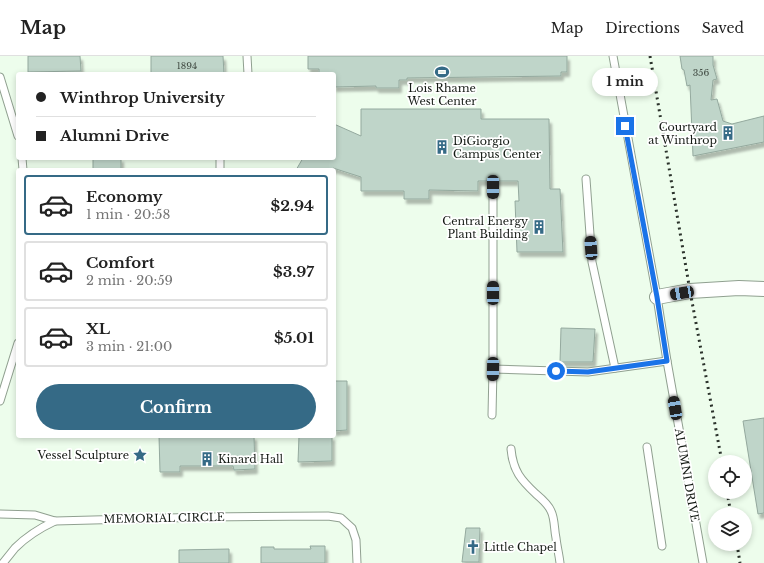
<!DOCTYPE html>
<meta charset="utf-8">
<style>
body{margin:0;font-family:"Libre Baskerville",serif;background:#f2f2f2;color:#222;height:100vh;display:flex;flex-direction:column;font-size:15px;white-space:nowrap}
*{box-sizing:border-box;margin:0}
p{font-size:13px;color:#767676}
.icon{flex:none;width:22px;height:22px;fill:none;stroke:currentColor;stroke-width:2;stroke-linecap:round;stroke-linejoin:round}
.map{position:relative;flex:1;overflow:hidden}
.details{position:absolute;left:16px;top:112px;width:320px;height:270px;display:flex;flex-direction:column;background:#fff;border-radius:4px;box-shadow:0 2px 6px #0003}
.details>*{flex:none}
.banner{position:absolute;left:16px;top:16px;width:320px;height:88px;border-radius:4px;box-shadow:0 2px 6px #0003;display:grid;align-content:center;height:88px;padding:0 20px;background:#fff}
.controls{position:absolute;left:708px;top:399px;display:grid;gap:8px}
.controls a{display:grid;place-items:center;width:44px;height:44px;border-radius:50%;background:#fff;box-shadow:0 2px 6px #0003;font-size:20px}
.end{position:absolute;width:18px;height:18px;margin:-9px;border:5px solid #1a73e8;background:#fff;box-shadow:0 0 0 2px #fff}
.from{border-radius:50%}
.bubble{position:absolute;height:28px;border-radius:14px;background:#fff;box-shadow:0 2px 6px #0003;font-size:13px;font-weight:700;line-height:28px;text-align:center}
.car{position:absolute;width:12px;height:24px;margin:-12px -6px;border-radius:5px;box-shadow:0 0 3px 1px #0007;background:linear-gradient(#222 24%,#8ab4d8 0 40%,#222 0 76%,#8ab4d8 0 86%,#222 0)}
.banner b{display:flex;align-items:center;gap:14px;height:38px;font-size:15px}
.banner b+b{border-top:1px solid #e0e0e0}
.banner i{width:10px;height:10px;background:#222}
ul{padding:7px 0 0;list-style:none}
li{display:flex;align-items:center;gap:12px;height:60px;margin:0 8px 6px;padding:0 12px;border:2px solid #e0e0e0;border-radius:4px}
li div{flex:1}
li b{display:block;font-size:15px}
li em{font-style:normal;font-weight:700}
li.active{border-color:#356a86}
li>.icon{width:36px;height:36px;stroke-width:1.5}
.cta{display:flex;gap:8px;margin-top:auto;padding:8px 20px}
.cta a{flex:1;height:46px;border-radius:24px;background:#356a86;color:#fff;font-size:16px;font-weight:700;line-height:46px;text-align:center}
header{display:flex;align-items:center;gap:24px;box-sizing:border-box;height:56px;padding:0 20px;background:#fff;border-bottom:1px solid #e0e0e0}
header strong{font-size:19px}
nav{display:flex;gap:22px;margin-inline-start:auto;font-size:14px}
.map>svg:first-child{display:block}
.building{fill:#bfd5c9;stroke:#94a99e;filter:url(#shadow)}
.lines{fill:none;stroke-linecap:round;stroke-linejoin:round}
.service-casing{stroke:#90a090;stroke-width:9}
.minor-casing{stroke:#90a090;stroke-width:16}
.service{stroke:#fff;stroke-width:7}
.minor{stroke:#fff;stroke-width:14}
.rail{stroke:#2b322b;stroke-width:3;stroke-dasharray:2 4;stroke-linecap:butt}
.route{stroke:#1a73e8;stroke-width:5}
.labels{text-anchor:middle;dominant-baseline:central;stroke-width:3.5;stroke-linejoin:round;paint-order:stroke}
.number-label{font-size:9px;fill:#404a42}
.poi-label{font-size:11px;fill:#151b15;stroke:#fff;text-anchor:end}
.street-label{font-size:11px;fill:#151b15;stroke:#fff}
</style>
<header>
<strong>Map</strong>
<nav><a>Map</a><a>Directions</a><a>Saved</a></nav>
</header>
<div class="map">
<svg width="764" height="507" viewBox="0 0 764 507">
<defs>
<filter id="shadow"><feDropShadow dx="2.5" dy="4.5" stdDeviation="1" flood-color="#0004"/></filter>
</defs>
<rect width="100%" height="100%" fill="#edfdec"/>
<g class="building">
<polygon points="28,0 80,0 81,15 28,16"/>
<polygon points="151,0 223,0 224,18 151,18"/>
<polygon points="308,0 567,0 567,16 561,16 561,20 407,22 407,24 399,24 399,32 376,32 376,30 334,31 334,18 319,18 319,13 308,13"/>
<polygon points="680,0 713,0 713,9 717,23 713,24 711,44 717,43 723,65 732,68 764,60 764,86 693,100 690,29 687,30 684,14 682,13"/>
<polygon points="361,53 481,53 481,63 549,63 550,133 560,133 563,196 517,196 515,145 519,145 518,125 478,125 478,135 429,134 429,143 404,143 404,135 361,135 361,121 333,112 332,114 296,114 303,102 334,102 334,68 361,80"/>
<rect x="93" y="102" width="28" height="12"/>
<polygon points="561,272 595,273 593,306 560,306"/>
<polygon points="334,325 347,325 347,374 334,375"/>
<polygon points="764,362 764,457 758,458 743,365"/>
<polygon points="159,380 254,380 255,413 234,414 233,410 180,410 180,416 160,416"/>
<polygon points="299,380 332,380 332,405 298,406"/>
<polygon points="466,472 480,472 479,506 462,506"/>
<polygon points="310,490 325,490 325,507 261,507 261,491 274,491 274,493 311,493"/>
<polygon points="229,493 229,507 179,507 179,494"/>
</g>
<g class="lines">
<defs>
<g id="service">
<polyline points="247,0 248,18"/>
<polyline points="613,0 657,241 667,305 703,507"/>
<polyline points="0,21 18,80"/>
<polyline points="22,102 23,114"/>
<polyline points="220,102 220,114"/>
<polyline points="586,123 592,206 615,312"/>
<polyline points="493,313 588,316 667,305"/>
<polyline points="0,345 18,287"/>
<polyline points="492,359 493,313 493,131"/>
<polyline points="647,391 662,490"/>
<path d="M511,393C513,415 521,424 536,438C542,443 548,448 551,455C555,463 554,473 556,482C557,491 559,498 560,507"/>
<polyline points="0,458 35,459 55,465"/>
<path d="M3,507C7,502 11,497 15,492C27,480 40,472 55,465L206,461L328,460L341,462L352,472L356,484L357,507"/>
</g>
<polyline id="minor" points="657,241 690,235 739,232 764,233"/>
</defs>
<use href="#service" class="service-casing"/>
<use href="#minor" class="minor-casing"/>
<use href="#service" class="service"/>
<use href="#minor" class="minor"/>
<g class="rail">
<polyline points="650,0 690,235 722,406"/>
<polyline points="727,436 731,458"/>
<polyline points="737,488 740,507"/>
</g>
</g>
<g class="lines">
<polyline class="route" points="556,315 588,316 667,305 657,241 625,70"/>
</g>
<defs>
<symbol id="stadium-bare" viewBox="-9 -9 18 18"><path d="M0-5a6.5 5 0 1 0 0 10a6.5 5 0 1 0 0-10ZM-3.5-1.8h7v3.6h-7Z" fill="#356a86" stroke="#fff" stroke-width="2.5" paint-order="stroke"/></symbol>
<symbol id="building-bare" viewBox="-9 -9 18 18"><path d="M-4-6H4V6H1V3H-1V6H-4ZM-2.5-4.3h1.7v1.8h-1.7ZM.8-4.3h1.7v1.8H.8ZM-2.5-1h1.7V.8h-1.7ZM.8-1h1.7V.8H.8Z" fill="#356a86" stroke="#fff" stroke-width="2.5" paint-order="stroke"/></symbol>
<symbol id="sight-bare" viewBox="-9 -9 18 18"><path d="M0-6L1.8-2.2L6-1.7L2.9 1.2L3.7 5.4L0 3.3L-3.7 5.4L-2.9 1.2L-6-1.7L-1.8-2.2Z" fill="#356a86" stroke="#fff" stroke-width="2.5" paint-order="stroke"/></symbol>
<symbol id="church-bare" viewBox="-9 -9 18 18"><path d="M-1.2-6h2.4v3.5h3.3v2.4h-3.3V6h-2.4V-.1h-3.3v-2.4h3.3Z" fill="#356a86" stroke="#fff" stroke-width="2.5" paint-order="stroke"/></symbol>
</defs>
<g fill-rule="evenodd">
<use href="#stadium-bare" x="432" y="6" width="20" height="20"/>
<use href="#building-bare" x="718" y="67" width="20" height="20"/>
<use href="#building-bare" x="432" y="81" width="20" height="20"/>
<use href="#building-bare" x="529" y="161" width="20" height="20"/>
<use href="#sight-bare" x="130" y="389" width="20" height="20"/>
<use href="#building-bare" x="197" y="393" width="20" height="20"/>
<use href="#church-bare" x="463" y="481" width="20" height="20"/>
</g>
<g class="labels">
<g class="number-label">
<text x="187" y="9">1894</text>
<text x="701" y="16">356</text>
</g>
<g class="poi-label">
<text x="442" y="32" text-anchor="middle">Lois Rhame<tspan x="442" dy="13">West Center</tspan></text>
<text x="717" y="71">Courtyard<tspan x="717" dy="13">at Winthrop</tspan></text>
<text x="453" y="85" text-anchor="start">DiGiorgio<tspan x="453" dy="13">Campus Center</tspan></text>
<text x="528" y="165">Central Energy<tspan x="528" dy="13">Plant Building</tspan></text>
<text x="129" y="399">Vessel Sculpture</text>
<text x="218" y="403" text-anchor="start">Kinard Hall</text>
<text x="484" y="491" text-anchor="start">Little Chapel</text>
</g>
<g class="street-label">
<text transform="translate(687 419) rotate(80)">ALUMNI DRIVE</text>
<text transform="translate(164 462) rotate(-1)">MEMORIAL CIRCLE</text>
</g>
</g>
</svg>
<div class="controls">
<a><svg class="icon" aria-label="locate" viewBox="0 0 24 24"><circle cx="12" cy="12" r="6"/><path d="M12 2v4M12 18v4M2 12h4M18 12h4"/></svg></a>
<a><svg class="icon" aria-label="layers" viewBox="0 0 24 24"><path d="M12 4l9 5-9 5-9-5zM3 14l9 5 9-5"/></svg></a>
</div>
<i class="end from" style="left:556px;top:315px"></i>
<i class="end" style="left:625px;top:70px"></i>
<div class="bubble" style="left:592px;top:12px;width:66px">1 min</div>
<i class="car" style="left:493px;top:131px;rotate:180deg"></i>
<i class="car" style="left:591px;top:192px;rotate:356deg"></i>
<i class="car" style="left:493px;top:237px;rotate:0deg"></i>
<i class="car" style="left:682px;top:237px;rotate:260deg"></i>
<i class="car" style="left:493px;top:313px;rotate:181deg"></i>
<i class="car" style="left:675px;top:352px;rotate:350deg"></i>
<div class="banner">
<b><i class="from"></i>Winthrop University</b>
<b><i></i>Alumni Drive</b>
</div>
<section class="details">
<ul>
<li class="active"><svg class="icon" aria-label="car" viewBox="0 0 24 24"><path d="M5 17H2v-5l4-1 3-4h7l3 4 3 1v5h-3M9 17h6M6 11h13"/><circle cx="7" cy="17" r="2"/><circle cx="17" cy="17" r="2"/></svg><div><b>Economy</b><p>1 min · 20:58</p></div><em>$2.94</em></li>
<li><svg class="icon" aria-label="car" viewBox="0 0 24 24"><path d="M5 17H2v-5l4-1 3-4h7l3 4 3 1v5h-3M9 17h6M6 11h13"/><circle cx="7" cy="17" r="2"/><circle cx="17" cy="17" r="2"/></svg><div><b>Comfort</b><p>2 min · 20:59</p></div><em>$3.97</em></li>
<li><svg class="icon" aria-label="car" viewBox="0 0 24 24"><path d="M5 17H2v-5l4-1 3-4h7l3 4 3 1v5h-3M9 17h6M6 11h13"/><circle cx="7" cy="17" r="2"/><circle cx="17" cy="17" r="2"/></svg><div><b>XL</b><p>3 min · 21:00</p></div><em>$5.01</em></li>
</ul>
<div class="cta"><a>Confirm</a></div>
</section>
</div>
